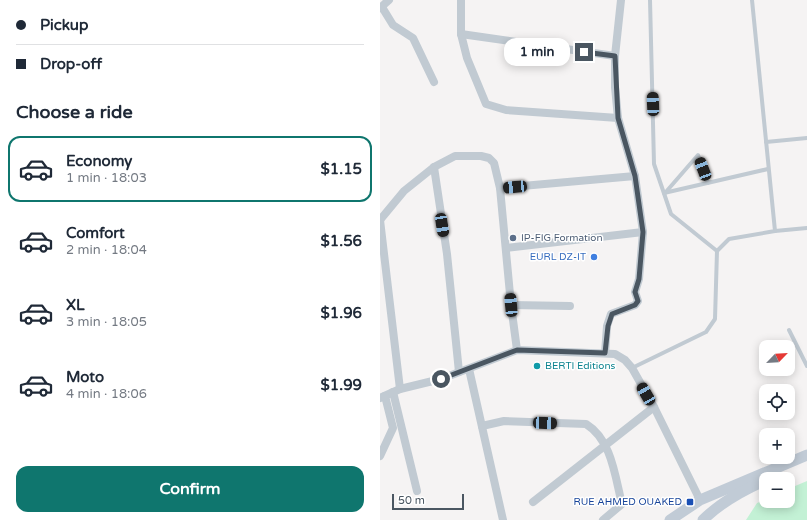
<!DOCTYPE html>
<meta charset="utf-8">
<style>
body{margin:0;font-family:"Varela Round",sans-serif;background:#f6f6f7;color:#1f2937;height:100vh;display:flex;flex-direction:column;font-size:15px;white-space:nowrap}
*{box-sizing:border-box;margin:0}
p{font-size:13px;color:#747a83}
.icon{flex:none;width:22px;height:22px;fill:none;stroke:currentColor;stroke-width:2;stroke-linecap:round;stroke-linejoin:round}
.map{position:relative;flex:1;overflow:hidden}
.drawer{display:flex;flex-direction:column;background:#fff;width:380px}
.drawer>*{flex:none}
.top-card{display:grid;align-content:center;height:88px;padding:0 16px;background:#fff}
.needle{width:26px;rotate:65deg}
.fabs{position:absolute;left:379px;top:340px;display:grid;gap:8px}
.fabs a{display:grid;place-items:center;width:36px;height:36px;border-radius:8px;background:#fff;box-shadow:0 2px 10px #0003;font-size:20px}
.scale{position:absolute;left:12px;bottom:10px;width:72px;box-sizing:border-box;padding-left:4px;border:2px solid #4a5661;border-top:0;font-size:11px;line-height:14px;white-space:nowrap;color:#4a5661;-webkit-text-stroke:3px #fff;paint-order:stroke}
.end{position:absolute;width:18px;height:18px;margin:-9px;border:5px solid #4a5661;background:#fff;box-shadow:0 0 0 2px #fff}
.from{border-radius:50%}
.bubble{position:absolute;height:28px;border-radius:12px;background:#fff;box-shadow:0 2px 10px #0003;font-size:13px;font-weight:700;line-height:28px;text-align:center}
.car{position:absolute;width:12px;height:24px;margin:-12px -6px;border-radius:5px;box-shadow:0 0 3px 1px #0007;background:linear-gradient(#222 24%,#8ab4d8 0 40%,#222 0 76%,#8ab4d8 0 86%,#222 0)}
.top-card b{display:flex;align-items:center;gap:14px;height:38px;font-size:15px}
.top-card b+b{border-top:1px solid #e0e1e3}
.top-card i{width:10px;height:10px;background:#1f2937}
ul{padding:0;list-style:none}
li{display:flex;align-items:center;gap:12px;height:66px;margin:0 8px 6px;padding:0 8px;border:2px solid transparent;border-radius:12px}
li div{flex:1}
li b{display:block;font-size:15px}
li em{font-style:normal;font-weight:700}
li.selected{border-color:#0f766e}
li>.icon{width:36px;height:36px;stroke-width:1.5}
h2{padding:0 16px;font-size:18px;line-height:48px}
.primary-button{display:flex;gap:8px;margin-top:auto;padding:8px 16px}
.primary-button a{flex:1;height:46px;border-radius:12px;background:#0f766e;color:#fff;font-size:16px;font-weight:700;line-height:46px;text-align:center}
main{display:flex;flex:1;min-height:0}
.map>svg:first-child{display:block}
.green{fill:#c3f1d5}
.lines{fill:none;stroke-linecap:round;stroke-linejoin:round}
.lane{stroke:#c1cad2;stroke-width:4}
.street{stroke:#c1cad2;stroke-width:8}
.secondary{stroke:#c1cbd6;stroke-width:11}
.route{stroke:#4a5661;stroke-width:5}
.service-dot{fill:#5c6f8a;stroke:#fff;stroke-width:1.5}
.shop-dot{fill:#3f7fe0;stroke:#fff;stroke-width:1.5}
.culture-dot{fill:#0f9aa8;stroke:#fff;stroke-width:1.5}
.transit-dot{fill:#1a4fb4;stroke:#fff;stroke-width:1.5}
.labels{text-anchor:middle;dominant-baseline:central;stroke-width:3;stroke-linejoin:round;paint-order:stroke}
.service-label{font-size:10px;fill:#4e5e75;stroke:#fff;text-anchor:start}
.shop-label{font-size:10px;fill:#366cbe;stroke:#fff;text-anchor:end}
.culture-label{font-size:10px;fill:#0d838f;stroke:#fff;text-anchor:start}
.transit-label{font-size:10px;fill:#164399;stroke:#fff;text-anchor:end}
</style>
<main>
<section class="drawer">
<div class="top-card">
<b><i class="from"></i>Pickup</b>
<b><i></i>Drop-off</b>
</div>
<h2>Choose a ride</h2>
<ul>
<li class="selected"><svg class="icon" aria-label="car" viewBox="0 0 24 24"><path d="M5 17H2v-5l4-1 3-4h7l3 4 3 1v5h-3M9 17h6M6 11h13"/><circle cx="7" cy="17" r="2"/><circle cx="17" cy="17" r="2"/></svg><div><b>Economy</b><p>1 min · 18:03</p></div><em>$1.15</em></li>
<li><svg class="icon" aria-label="car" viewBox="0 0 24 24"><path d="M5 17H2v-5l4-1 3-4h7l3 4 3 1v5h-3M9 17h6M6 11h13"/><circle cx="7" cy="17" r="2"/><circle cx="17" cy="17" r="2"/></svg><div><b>Comfort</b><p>2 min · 18:04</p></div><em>$1.56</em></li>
<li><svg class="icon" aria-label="car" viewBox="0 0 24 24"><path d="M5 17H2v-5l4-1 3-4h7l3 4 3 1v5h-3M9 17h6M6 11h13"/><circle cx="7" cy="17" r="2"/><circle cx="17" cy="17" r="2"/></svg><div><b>XL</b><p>3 min · 18:05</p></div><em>$1.96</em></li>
<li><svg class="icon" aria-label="car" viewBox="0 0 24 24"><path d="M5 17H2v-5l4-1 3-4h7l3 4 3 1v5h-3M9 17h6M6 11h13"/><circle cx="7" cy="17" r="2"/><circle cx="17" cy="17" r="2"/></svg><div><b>Moto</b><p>4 min · 18:06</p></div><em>$1.99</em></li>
</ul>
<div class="primary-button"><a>Confirm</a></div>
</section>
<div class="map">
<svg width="427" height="520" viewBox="0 0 427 520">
<rect width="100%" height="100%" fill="#f5f3f3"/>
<polygon class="green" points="427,481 427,520 366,520 377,503 386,499 386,501 408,501 408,489"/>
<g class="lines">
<g class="lane">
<polyline points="386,142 427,138"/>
<polyline points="284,193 388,169"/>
<polyline points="285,193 318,155 328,183"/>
<polyline points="395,231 427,228"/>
<polyline points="337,251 349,239 395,231 372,0"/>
<polyline points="409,330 427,366"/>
<polyline points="252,368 326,332 335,319 337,251 291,214 274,164 270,0"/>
</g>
<g class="street">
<polyline points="81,0 81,34 87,58 106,104 126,110 238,118"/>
<polyline points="2,7 13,25 33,38 54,82"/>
<polyline points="0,8 9,0"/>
<polyline points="81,34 235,56"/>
<polyline points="54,167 67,254 79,372"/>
<polyline points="120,188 255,176"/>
<polyline points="0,220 24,191 54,167 75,156 101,156 109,158 114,163 120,188 131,305 137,350"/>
<polyline points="0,220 20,389"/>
<polyline points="126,248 263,232"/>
<polyline points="131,305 190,306"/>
<polyline points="225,353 227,326 231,314 255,305 258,301 255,292 259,279 263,232 255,176 238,118 235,87 235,56 241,0"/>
<polyline points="89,369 123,520"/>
<polyline points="13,392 37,491"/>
<polyline points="0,398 20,389 61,379 137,350 235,354 245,360 252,368 274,407 320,500"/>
<path d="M102,426L124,421L206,424C232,440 235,477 242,504L223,520"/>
<polyline points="0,456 13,428 5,396"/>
<polyline points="153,502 274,407"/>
</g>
<g class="secondary">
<polyline points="290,520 320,500 427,455"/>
<path d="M323,520C341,502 363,490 386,480"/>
</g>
</g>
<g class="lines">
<polyline class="route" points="61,379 137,350 225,353 228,326 232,314 255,305 258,301 255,292 259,279 263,232 255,176 238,118 235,56 204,52"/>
</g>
<circle class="service-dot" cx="133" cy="238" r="4"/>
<circle class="shop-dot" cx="214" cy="257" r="4"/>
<circle class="culture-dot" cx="157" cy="366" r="4"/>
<rect class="transit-dot" x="306" y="498" width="8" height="8" rx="2"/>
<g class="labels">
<g class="service-label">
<text x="141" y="238">IP-FIG Formation</text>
</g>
<g class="shop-label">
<text x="206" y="257">EURL DZ-IT</text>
</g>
<g class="culture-label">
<text x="165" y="366">BERTI Editions</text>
</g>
<g class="transit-label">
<text x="302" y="502">RUE AHMED OUAKED</text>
</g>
</g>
</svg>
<div class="fabs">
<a><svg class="needle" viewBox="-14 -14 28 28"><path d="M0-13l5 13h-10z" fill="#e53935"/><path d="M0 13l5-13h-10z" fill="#747a83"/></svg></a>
<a><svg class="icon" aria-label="locate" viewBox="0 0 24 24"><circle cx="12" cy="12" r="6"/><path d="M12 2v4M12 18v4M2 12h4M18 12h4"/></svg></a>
<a>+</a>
<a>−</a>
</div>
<div class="scale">50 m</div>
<i class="end from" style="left:61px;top:379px"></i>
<i class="end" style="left:204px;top:52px"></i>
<div class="bubble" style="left:124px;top:38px;width:66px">1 min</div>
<i class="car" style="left:273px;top:104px;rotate:358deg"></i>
<i class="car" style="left:323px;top:169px;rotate:339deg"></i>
<i class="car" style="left:135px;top:187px;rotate:265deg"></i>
<i class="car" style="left:62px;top:225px;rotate:171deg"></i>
<i class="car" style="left:131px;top:305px;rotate:355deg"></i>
<i class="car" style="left:266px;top:394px;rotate:330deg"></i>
<i class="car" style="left:165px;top:423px;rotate:92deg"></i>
</div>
</main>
